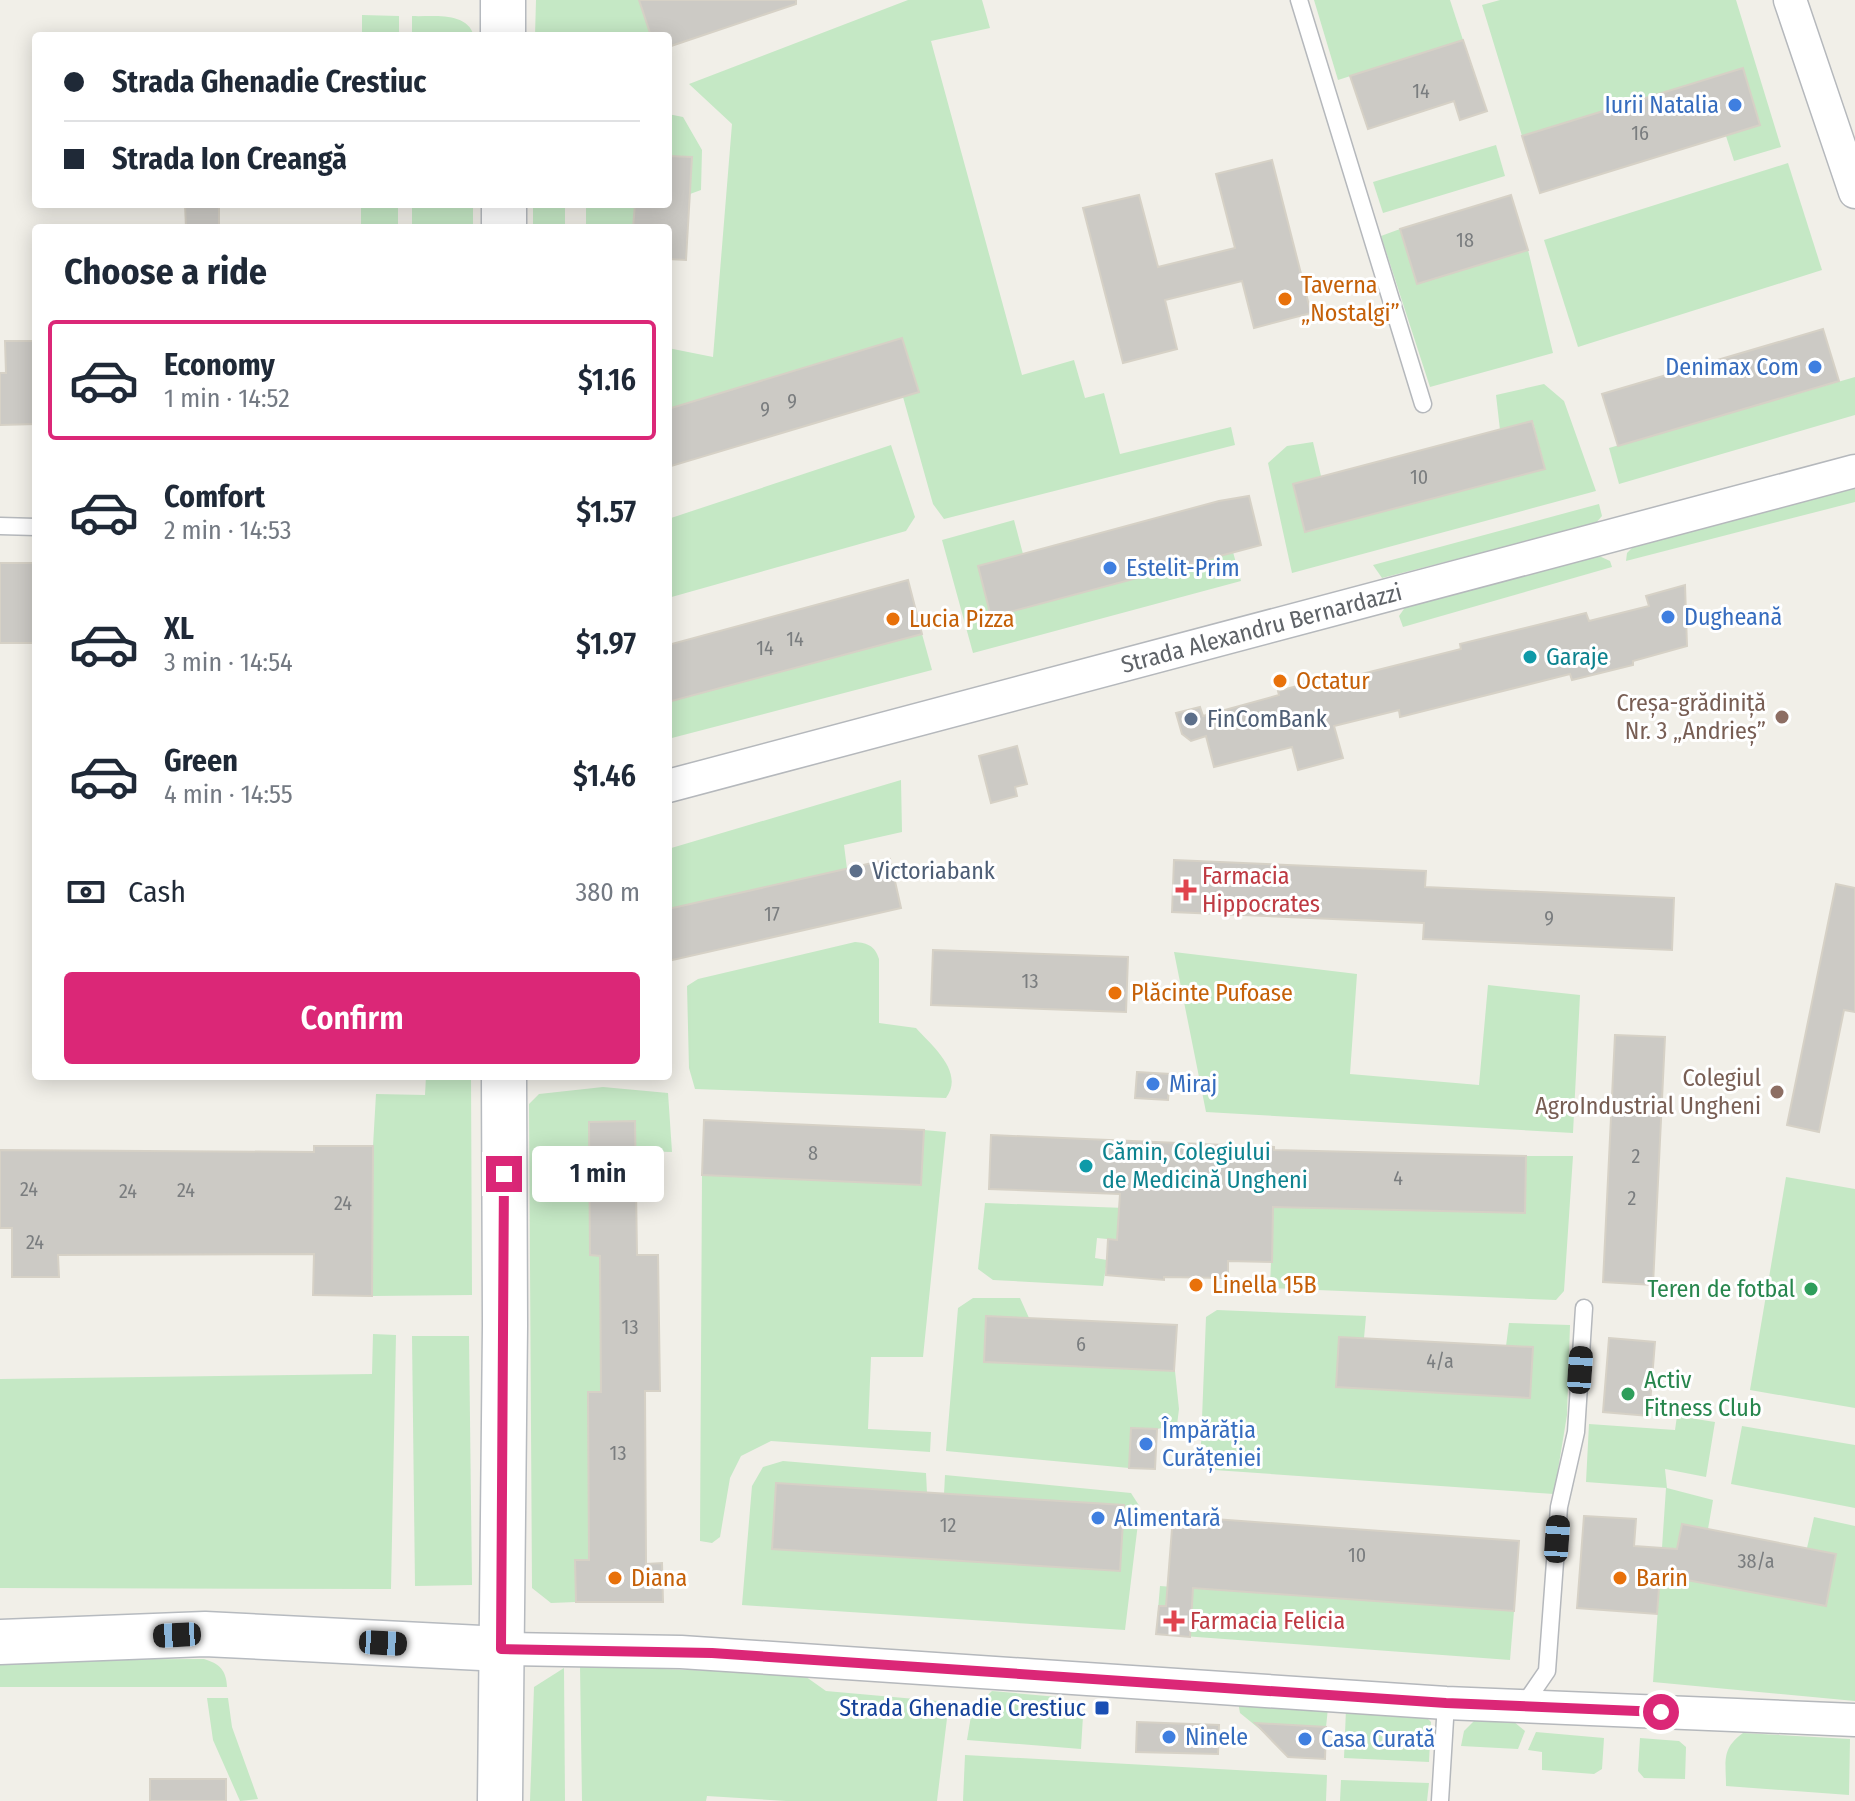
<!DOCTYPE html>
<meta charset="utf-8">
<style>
body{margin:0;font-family:"Fira Sans Condensed",sans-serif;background:#f6f6f7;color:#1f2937;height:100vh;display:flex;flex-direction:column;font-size:30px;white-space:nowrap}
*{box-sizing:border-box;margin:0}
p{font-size:26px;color:#747a83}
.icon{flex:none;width:44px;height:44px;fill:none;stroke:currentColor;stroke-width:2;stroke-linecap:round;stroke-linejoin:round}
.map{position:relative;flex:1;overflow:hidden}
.drawer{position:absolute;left:32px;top:224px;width:640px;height:856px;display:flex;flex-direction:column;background:#fff;border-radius:8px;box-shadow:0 4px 20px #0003}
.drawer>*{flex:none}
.top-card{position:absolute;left:32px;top:32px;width:640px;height:176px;border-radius:8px;box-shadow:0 4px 20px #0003;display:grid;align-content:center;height:176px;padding:0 32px;background:#fff}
.end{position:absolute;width:36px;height:36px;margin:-18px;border:10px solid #db2777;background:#fff;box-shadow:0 0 0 4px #fff}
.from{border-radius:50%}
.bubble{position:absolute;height:56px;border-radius:8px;background:#fff;box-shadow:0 4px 20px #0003;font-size:26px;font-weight:600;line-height:56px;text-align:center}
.car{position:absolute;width:24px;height:48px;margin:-24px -12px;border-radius:10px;box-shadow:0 0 6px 2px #0007;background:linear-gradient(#222 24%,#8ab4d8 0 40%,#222 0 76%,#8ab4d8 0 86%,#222 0)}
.top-card b{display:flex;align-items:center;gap:28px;height:76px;font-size:30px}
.top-card b+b{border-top:2px solid #e0e1e3}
.top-card i{width:20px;height:20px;background:#1f2937}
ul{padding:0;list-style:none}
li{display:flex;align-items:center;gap:24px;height:120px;margin:0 16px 12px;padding:0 16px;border:4px solid transparent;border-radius:8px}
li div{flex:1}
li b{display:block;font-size:30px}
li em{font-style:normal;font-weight:600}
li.current{border-color:#db2777}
li>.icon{width:72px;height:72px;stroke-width:1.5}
h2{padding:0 32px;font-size:36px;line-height:96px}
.pay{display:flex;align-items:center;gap:20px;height:88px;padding:0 32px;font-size:30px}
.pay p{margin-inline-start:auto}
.cta{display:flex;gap:16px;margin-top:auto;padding:16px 32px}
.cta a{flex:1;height:92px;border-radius:8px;background:#db2777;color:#fff;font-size:32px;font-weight:600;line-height:92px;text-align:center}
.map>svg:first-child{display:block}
.green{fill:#c5e8c5}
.building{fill:#cccac5;stroke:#d6d1c6;stroke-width:2}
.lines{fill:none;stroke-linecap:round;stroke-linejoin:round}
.lane-casing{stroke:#b5b8bc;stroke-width:19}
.street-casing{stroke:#b5b8bc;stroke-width:35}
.secondary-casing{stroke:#b6babf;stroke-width:47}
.lane{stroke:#fff;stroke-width:16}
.street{stroke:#fff;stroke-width:32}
.secondary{stroke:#fff;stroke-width:44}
.route{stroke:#db2777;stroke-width:10}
.shop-dot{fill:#3f7fe0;stroke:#fff;stroke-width:3}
.food-dot{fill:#e8710a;stroke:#fff;stroke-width:3}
.culture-dot{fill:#0f9aa8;stroke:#fff;stroke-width:3}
.education-dot{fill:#8d6e63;stroke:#fff;stroke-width:3}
.service-dot{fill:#5c6f8a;stroke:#fff;stroke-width:3}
.health-dot{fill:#e0444e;stroke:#fff;stroke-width:3}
.leisure-dot{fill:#2e9e5b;stroke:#fff;stroke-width:3}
.transit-dot{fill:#1a4fb4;stroke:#fff;stroke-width:3}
.labels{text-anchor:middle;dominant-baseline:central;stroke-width:6;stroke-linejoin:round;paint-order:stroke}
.number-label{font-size:20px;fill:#7a7d7f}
.shop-label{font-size:24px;fill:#366cbe;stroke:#fff;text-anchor:start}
.food-label{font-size:24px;fill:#c56008;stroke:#fff;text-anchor:start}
.street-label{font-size:24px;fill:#5f6368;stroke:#fff}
.culture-label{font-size:24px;fill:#0d838f;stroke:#fff;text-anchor:start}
.education-label{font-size:24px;fill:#785e54;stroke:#fff;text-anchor:end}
.service-label{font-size:24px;fill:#4e5e75;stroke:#fff;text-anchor:start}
.health-label{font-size:24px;fill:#be3a42;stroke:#fff;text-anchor:start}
.leisure-label{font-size:24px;fill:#27864d;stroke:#fff;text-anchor:end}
.transit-label{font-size:24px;fill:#164399;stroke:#fff;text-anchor:end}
</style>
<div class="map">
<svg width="1855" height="1801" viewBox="0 0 1855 1801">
<rect width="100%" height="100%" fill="#f1efe8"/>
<g class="green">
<polygon points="536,0 642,0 639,1 651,36 535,36"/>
<polygon points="908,0 982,0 990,28 931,41 1022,375 1074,360 1085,398 1104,393 1120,454 1231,427 1235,445 944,519 933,504 903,397 919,391 902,339 668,409 668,348 713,357 732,124 689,84"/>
<polygon points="1314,0 1450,0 1463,40 1338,80"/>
<polygon points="1500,0 1736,0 1781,147 1734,161 1726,136 1760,125 1742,68 1522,136 1482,5"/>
<polygon points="362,15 399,16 399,36 362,36"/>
<path d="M412,16C433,17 467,11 474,36H412Z"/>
<polygon points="668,114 683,117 702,150 701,190 690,194 692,157 668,156"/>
<polygon points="1496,145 1505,176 1383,213 1373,182"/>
<polygon points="1788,163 1822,270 1578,347 1544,240"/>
<rect x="361" y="204" width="37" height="24"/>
<rect x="412" y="204" width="61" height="24"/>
<rect x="533" y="204" width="32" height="24"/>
<polygon points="586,204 635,204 633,228 586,228"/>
<polygon points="1400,229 1417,283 1528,250 1553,353 1430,387 1381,236"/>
<polygon points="1855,377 1855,415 1619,484 1609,448"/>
<polygon points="1544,384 1564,401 1596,491 1292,573 1268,463 1287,446 1313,442 1321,476 1293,484 1305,531 1545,468 1533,422 1500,430 1496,395"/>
<polygon points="891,445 915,517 906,531 668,598 668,519"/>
<polygon points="1855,487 1855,502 1626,561 1627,553 1636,544"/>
<polygon points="1599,504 1602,516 1595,524 1382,578 1373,565"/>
<polygon points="1014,520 1023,554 978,566 992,617 1233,552 1241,581 973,653 942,540"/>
<polygon points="1597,555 1610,561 1612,567 1403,627 1399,616 1406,606"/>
<polygon points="922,634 932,670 668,739 668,702"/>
<polygon points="901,780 902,832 844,845 847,869 668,909 668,849"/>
<path d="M855,942C868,943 875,946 879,959V1023L916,1028C932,1046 965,1072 946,1098L695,1089L689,1068L687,986L698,979Z"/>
<polygon points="1174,952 1357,974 1350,1074 1479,1085 1488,985 1580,995 1573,1133 1206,1112"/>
<polygon points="426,1076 471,1076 472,1295 372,1296 373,1146 376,1094 425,1095"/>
<polygon points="603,1087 668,1093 672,1152 636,1151 635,1121 589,1122 590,1255 600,1256 601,1392 588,1393 589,1526 604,1560 575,1560 576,1602 551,1603 532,1588 529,1104 539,1094"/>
<polygon points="924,1130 946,1132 923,1357 871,1357 868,1429 931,1432 930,1452 771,1441 741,1456 730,1478 720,1537 712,1543 700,1541 702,1175 921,1185"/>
<polygon points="1526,1156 1573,1156 1564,1291 1556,1300 1270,1288 1273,1207 1525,1212"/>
<polygon points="1786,1177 1855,1189 1855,1408 1750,1390"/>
<polygon points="985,1203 1180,1210 1118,1228 1117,1240 1097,1238 1095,1258 1107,1260 1103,1286 993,1280 978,1269"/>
<polygon points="973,1298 1020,1298 1029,1318 986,1316 984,1362 1175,1371 1179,1409 1177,1425 1157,1429 1131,1428 1129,1468 946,1451 958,1308"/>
<polygon points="1217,1310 1366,1316 1364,1338 1339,1337 1336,1386 1530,1398 1533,1348 1506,1346 1509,1323 1570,1325 1567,1415 1554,1494 1200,1469 1206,1317"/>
<polygon points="373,1334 396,1335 391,1589 0,1588 0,1379 372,1374"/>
<polygon points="412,1336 469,1336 472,1585 415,1586"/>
<polygon points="1677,1416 1715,1422 1706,1477 1665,1469 1667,1488 1713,1500 1708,1529 1672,1577 1826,1606 1836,1554 1807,1548 1814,1517 1855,1526 1855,1701 1653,1682 1666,1488 1586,1482 1589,1424 1675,1430"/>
<polygon points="1742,1426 1855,1445 1855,1508 1731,1484"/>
<polygon points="783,1461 926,1473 927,1493 773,1549 1119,1571 1123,1505 944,1494 945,1475 1131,1493 1140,1507 1125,1630 742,1605 752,1486 763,1467"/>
<polygon points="1160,1586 1514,1611 1510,1660 1156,1634"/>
<path d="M204,1659C220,1664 226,1670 227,1687H0V1660Z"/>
<polygon points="580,1666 802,1674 826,1691 949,1702 937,1801 786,1801 707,1796 706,1801 582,1801"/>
<polygon points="564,1668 565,1801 530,1801 534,1687"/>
<polygon points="992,1691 1058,1697 1062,1713 1083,1716 1081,1749 967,1740 972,1710"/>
<polygon points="207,1698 228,1698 232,1727 258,1799 240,1801 213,1740"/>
<polygon points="1238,1702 1328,1708 1326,1727 1268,1724 1267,1735 1240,1713"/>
<polygon points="1346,1709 1422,1713 1431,1722 1429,1762 1344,1758"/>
<polygon points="1478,1717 1508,1717 1525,1731 1518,1749 1461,1746 1464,1731"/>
<polygon points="1536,1732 1604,1738 1602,1769 1594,1774 1542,1770 1542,1752 1528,1750"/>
<path d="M1743,1733L1850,1739L1849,1795L1726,1786C1726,1761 1721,1749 1743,1733Z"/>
<polygon points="1640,1738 1679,1741 1686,1747 1685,1779 1644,1778 1638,1771"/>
<polygon points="965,1755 1327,1775 1326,1801 963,1801"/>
<polygon points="1341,1780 1429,1783 1427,1801 1340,1801"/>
</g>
<g class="building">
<polygon points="639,0 796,0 796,4 668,47 668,36 651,36"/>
<polygon points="1463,40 1487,111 1460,120 1454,101 1368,129 1350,76"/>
<polygon points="1743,68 1760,125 1540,193 1522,136"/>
<polygon points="668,156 692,157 686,260 668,259 668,228 633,228 635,204 668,204"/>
<polygon points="1272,160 1311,313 1254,328 1242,281 1165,300 1177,349 1123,363 1083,208 1139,195 1158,267 1235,248 1216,174"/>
<polygon points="1511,195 1528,250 1417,284 1400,229"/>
<polygon points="185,204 219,204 219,228 186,228"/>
<polygon points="1823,329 1839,381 1618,446 1602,394"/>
<polygon points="902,338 919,392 668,467 668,409"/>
<polygon points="5,341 36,341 36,424 0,425 0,373 6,373"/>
<polygon points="1532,421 1545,469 1305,532 1293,484"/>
<polygon points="1249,496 1261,545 991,617 978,566 1219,501"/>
<rect x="0" y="563" width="36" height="80"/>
<polygon points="908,580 922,634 668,702 668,645"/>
<polygon points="1685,585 1687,646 1633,661 1633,665 1572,680 1570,674 1400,717 1399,710 1334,726 1343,758 1298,770 1292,747 1214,767 1206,736 1191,741 1182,734 1176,713 1200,707 1203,716 1279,695 1278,691 1309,683 1310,687 1461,649 1460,644 1586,613 1589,621 1649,606 1646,596"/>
<polygon points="1017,746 1027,784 1015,787 1017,796 991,803 979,756"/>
<polygon points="890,859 901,908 668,961 668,909"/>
<polygon points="1174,860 1426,871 1425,887 1674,898 1672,950 1423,939 1424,923 1172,912"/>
<polygon points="1836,884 1855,888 1855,1012 1844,1010 1819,1132 1787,1125"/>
<polygon points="933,950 1128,957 1126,1012 931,1005"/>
<polygon points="1615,1035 1665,1037 1653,1285 1603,1282"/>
<polygon points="1137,1072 1170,1074 1168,1100 1135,1098"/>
<polygon points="704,1120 924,1130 921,1185 702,1175"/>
<polygon points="635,1121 637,1255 658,1255 660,1391 645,1391 646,1564 662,1563 663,1602 576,1602 575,1560 589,1560 588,1392 601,1392 600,1256 590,1255 589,1122"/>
<polygon points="991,1135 1274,1147 1274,1150 1526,1156 1525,1213 1273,1207 1272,1262 1228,1261 1228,1278 1164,1277 1164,1280 1106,1275 1108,1239 1117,1240 1120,1194 989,1189"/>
<polygon points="314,1146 373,1146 372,1296 313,1295 314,1254 58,1255 59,1277 12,1277 12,1228 0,1228 0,1150 314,1152"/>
<polygon points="986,1316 1177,1325 1174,1371 984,1362"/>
<polygon points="1339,1337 1533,1347 1530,1398 1336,1387"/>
<polygon points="1609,1338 1655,1342 1649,1416 1603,1412"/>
<polygon points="1131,1428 1157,1429 1155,1469 1129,1468"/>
<polygon points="776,1483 1124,1505 1120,1571 772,1549"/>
<polygon points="1173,1516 1519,1541 1514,1611 1193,1588 1190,1637 1156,1634 1159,1606 1166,1606"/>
<polygon points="1584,1516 1636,1519 1634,1546 1677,1549 1682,1524 1836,1554 1826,1606 1660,1575 1657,1614 1577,1608"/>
<polygon points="1137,1722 1219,1725 1218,1754 1136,1752"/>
<polygon points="1255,1723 1326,1727 1325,1759 1288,1757"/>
<rect x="150" y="1779" width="76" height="22"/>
</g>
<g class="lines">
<defs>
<g id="lane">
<polyline points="1299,0 1423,404"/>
<polyline points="0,526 36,527"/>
<polyline points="1523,1706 1547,1671 1559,1507 1576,1432 1584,1308"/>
<polyline points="1440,1801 1446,1703"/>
</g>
<g id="street">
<polyline points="1790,0 1855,192"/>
<path id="s1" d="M668,786L1855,471"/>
<polyline points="501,1649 681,1652 1446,1703 1855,1720"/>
</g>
<g id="secondary">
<polyline points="503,0 503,36"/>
<polyline points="504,228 504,204"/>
<polyline points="0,1642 205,1634 501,1649"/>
<polyline points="500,1801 505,1326 504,1076"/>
</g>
</defs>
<use href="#lane" class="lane-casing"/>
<use href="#street" class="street-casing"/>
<use href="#secondary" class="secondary-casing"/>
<use href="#lane" class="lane"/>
<use href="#street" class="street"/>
<use href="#secondary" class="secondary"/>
</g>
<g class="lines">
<polyline class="route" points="504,1174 501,1649 712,1653 1446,1703 1661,1712"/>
</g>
<g class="shop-dot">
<circle cx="1735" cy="105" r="8"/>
<circle cx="1815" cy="367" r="8"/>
<circle cx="1110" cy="568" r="8"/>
<circle cx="1668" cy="617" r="8"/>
<circle cx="1153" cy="1084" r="8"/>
<circle cx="1146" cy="1444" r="8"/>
<circle cx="1098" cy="1518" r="8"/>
<circle cx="1169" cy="1737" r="8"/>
<circle cx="1305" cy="1739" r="8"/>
</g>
<g class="food-dot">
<circle cx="1285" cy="299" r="8"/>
<circle cx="893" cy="619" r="8"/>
<circle cx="1280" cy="681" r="8"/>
<circle cx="1115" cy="993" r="8"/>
<circle cx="1196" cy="1285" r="8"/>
<circle cx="615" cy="1578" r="8"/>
<circle cx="1620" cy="1578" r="8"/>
</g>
<g class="culture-dot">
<circle cx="1530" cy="657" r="8"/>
<circle cx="1086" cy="1166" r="8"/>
</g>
<g class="education-dot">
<circle cx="1782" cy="717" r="8"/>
<circle cx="1777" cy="1092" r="8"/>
</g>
<g class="service-dot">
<circle cx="1191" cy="719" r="8"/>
<circle cx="856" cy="871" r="8"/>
</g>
<g class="health-dot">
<path d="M1182 878h8v8h8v8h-8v8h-8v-8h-8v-8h8z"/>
<path d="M1170 1609h8v8h8v8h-8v8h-8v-8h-8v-8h8z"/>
</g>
<g class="leisure-dot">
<circle cx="1811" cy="1289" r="8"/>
<circle cx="1628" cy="1394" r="8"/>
</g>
<rect class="transit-dot" x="1094" y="1700" width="16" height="16" rx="4"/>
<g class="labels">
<g class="number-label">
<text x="1421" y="91">14</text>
<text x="1640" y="133">16</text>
<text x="1465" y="240">18</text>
<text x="792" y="401">9</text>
<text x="765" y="409">9</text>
<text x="1419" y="477">10</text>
<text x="795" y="639">14</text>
<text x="765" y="648">14</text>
<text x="772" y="914">17</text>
<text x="1549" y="918">9</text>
<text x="1030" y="981">13</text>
<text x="813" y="1153">8</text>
<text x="1636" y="1156">2</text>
<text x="1398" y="1178">4</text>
<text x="29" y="1189">24</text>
<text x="186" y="1190">24</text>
<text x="128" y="1191">24</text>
<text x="1632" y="1198">2</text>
<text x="343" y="1203">24</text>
<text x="35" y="1242">24</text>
<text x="630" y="1327">13</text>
<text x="1081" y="1344">6</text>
<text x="1440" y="1361">4/a</text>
<text x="618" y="1453">13</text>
<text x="948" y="1525">12</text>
<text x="1357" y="1555">10</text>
<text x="1756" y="1561">38/a</text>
</g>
<g class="shop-label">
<text x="1719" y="105" text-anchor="end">Iurii Natalia</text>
<text x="1799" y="367" text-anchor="end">Denimax Com</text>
<text x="1126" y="568">Estelit-Prim</text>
<text x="1684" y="617">Dugheană</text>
<text x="1169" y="1084">Miraj</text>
<text x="1162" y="1430">Împărăția<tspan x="1162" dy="28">Curățeniei</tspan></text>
<text x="1114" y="1518">Alimentară</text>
<text x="1185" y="1737">Ninele</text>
<text x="1321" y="1739">Casa Curată</text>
</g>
<g class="food-label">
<text x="1301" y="285">Taverna<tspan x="1301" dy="28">„Nostalgi”</tspan></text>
<text x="909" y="619">Lucia Pizza</text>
<text x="1296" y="681">Octatur</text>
<text x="1131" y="993">Plăcinte Pufoase</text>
<text x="1212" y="1285">Linella 15B</text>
<text x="631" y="1578">Diana</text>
<text x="1636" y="1578">Barin</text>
</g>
<g class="street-label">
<text stroke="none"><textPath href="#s1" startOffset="614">Strada Alexandru Bernardazzi</textPath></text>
</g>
<g class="culture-label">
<text x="1546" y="657">Garaje</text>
<text x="1102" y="1152">Cămin, Colegiului<tspan x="1102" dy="28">de Medicină Ungheni</tspan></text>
</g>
<g class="education-label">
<text x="1766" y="703">Creșa-grădiniță<tspan x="1766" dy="28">Nr. 3 „Andrieș”</tspan></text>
<text x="1761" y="1078">Colegiul<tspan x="1761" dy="28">AgroIndustrial Ungheni</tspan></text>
</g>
<g class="service-label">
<text x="1207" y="719">FinComBank</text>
<text x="872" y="871">Victoriabank</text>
</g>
<g class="health-label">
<text x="1202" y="876">Farmacia<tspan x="1202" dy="28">Hippocrates</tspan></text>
<text x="1190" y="1621">Farmacia Felicia</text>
</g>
<g class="leisure-label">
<text x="1795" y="1289">Teren de fotbal</text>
<text x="1644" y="1380" text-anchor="start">Activ<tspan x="1644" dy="28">Fitness Club</tspan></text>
</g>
<g class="transit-label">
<text x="1086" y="1708">Strada Ghenadie Crestiuc</text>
</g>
</g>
</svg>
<i class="end from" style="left:1661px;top:1712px"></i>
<i class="end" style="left:504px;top:1174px"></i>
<div class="bubble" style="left:532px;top:1146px;width:132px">1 min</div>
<i class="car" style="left:1580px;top:1370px;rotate:4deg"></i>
<i class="car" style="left:1557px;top:1539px;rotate:4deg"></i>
<i class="car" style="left:177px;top:1635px;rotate:267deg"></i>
<i class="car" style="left:383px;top:1643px;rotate:93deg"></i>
<div class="top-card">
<b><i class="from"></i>Strada Ghenadie Crestiuc</b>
<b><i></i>Strada Ion Creangă</b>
</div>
<section class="drawer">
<h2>Choose a ride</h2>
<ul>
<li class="current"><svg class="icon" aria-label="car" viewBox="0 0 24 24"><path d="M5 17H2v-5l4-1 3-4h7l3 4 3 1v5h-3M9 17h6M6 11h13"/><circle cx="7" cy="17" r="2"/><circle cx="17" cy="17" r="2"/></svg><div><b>Economy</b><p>1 min · 14:52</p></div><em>$1.16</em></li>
<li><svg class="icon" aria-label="car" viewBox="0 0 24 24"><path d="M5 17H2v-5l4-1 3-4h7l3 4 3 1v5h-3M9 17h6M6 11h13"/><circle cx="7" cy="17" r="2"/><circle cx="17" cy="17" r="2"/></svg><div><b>Comfort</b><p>2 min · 14:53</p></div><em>$1.57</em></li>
<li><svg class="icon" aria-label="car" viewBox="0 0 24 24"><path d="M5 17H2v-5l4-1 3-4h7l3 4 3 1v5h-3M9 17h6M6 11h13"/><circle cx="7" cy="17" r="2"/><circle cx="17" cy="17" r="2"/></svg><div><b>XL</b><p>3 min · 14:54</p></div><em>$1.97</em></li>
<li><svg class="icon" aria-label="car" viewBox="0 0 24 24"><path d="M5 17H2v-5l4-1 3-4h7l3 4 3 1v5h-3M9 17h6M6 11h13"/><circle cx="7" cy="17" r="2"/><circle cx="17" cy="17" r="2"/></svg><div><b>Green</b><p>4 min · 14:55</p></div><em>$1.46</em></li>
</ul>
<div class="pay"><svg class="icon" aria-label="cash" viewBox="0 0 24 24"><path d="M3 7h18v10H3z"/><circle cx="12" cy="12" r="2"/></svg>Cash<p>380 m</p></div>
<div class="cta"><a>Confirm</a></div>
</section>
</div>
